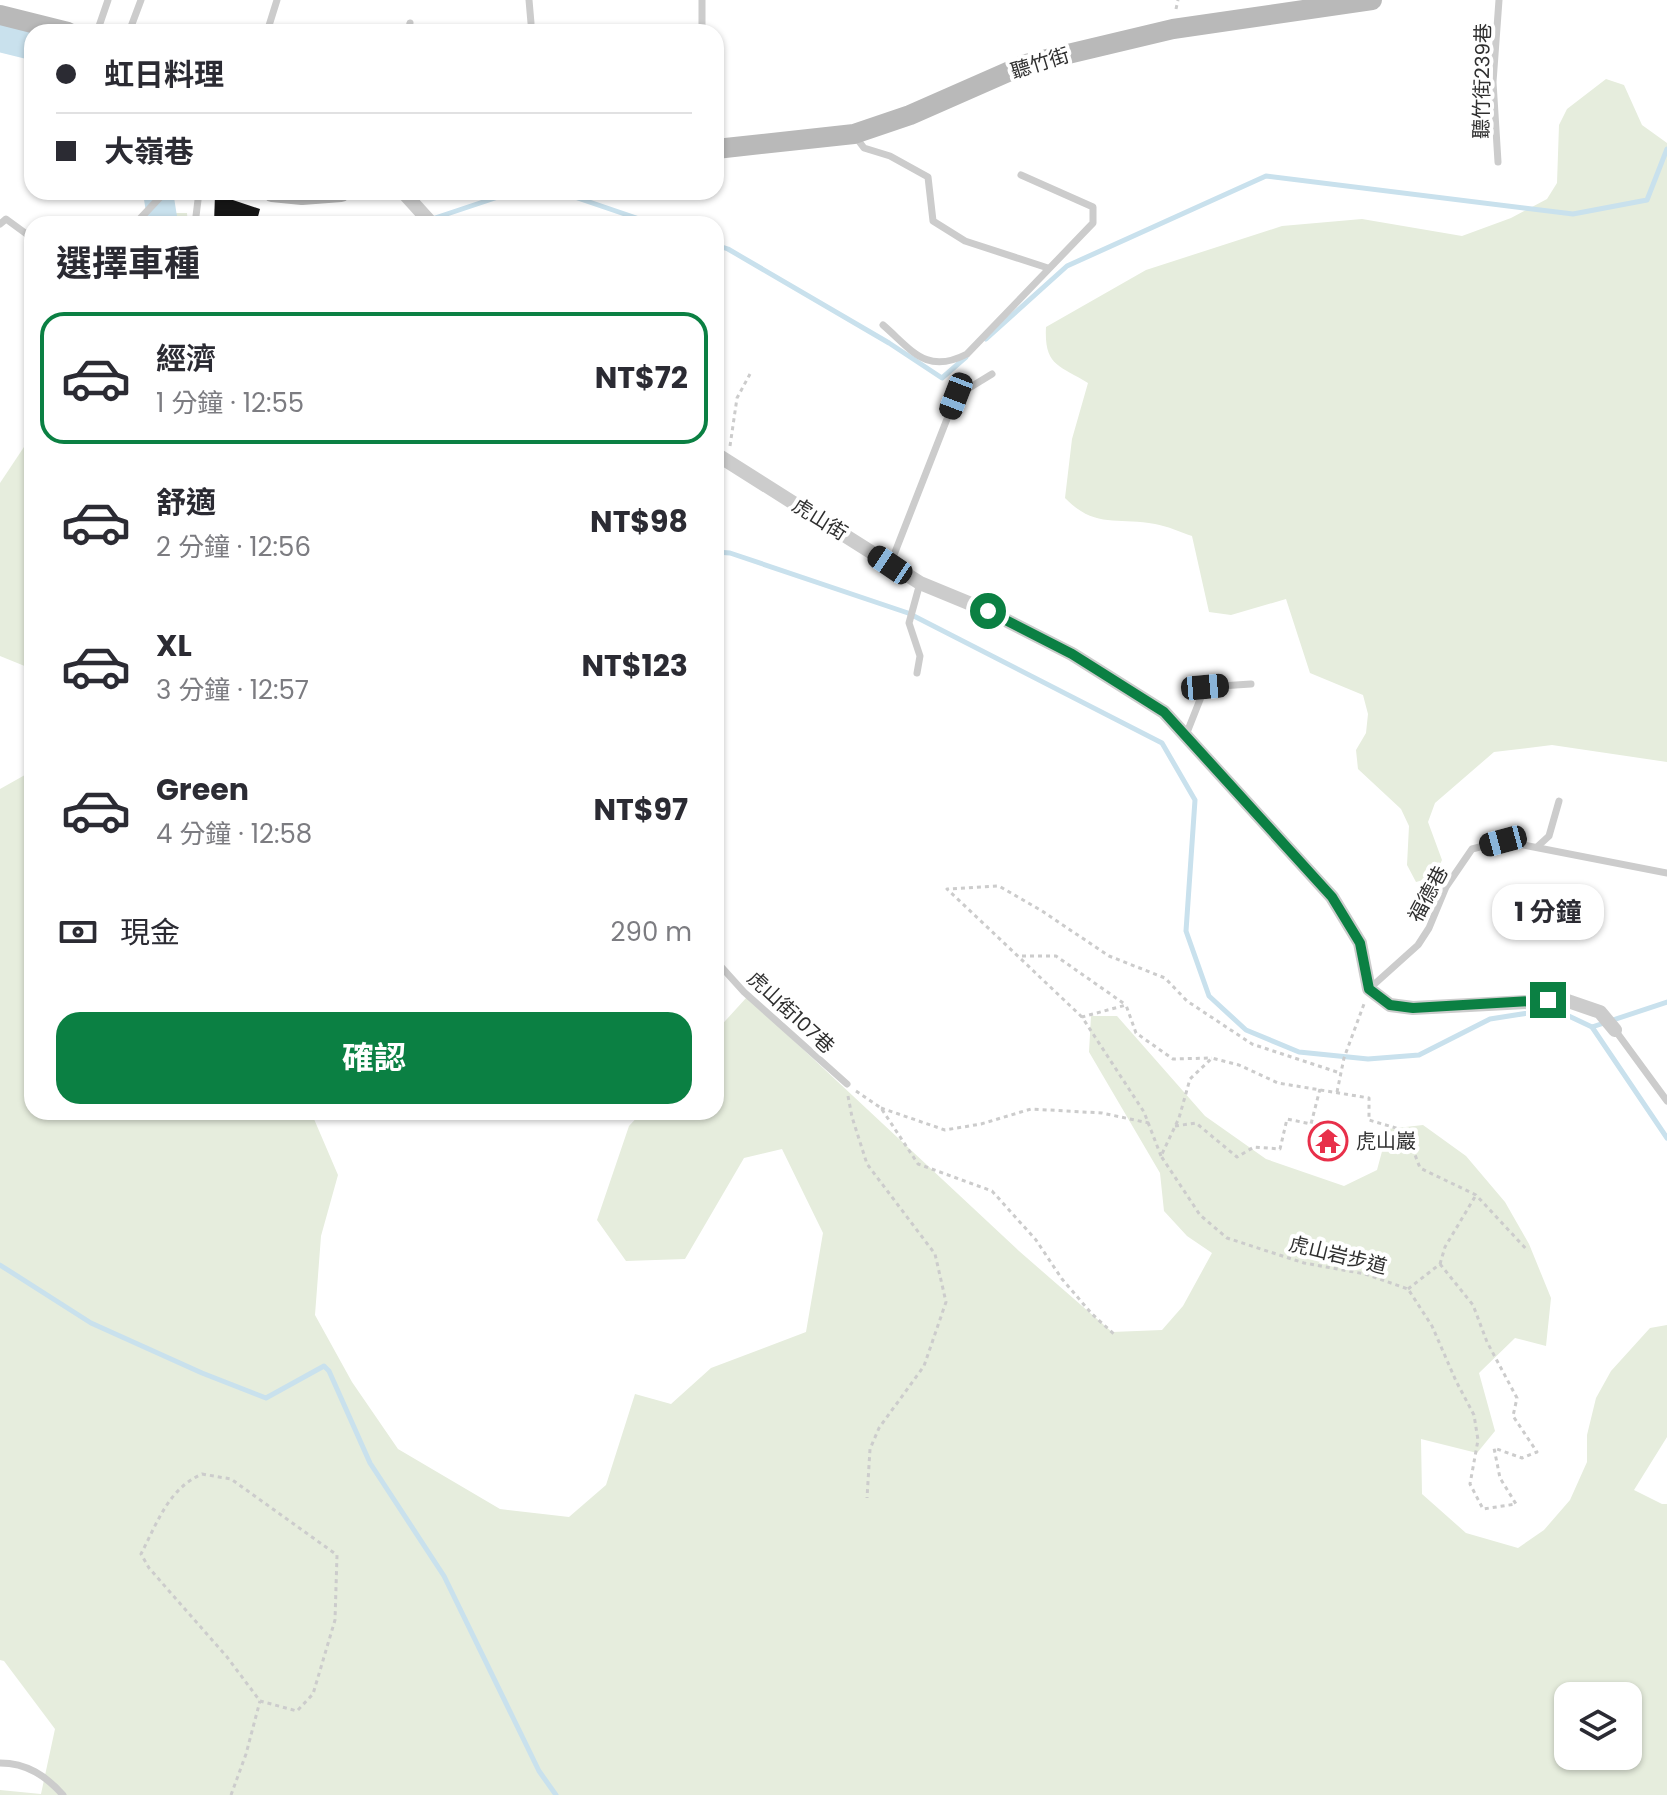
<!DOCTYPE html>
<html lang="zh-TW">
<meta charset="utf-8">
<style>
body{margin:0;font-family:Poppins,"Noto Sans TC",sans-serif;background:#f2f2f3;color:#2b2b33;height:100vh;display:flex;flex-direction:column;font-size:30px;white-space:nowrap}
*{box-sizing:border-box;margin:0}
p{font-size:26px;color:#7c7c81}
.icon{flex:none;width:44px;height:44px;fill:none;stroke:currentColor;stroke-width:2;stroke-linecap:round;stroke-linejoin:round}
.map{position:relative;flex:1;overflow:hidden}
.sheet{position:absolute;left:24px;top:216px;width:700px;height:904px;display:flex;flex-direction:column;background:#fff;border-radius:24px;box-shadow:0 2px 6px #0004}
.sheet>*{flex:none}
.hud{position:absolute;left:24px;top:24px;width:700px;height:176px;border-radius:24px;box-shadow:0 2px 6px #0004;display:grid;align-content:center;height:176px;padding:0 32px;background:#fff}
.controls{position:absolute;left:1554px;top:1682px;display:grid;gap:16px}
.controls a{display:grid;place-items:center;width:88px;height:88px;border-radius:16px;background:#fff;box-shadow:0 2px 6px #0004;font-size:40px}
.end{position:absolute;width:36px;height:36px;margin:-18px;border:10px solid #0b8043;background:#fff;box-shadow:0 0 0 4px #fff}
.from{border-radius:50%}
.bubble{position:absolute;height:56px;border-radius:24px;background:#fff;box-shadow:0 2px 6px #0004;font-size:26px;font-weight:700;line-height:56px;text-align:center}
.car{position:absolute;width:24px;height:48px;margin:-24px -12px;border-radius:10px;box-shadow:0 0 6px 2px #0007;background:linear-gradient(#222 24%,#8ab4d8 0 40%,#222 0 76%,#8ab4d8 0 86%,#222 0)}
.hud b{display:flex;align-items:center;gap:28px;height:76px;font-size:30px}
.hud b+b{border-top:2px solid #e1e1e2}
.hud i{width:20px;height:20px;background:#2b2b33}
ul{padding:0;list-style:none}
li{display:flex;align-items:center;gap:24px;height:132px;margin:0 16px 12px;padding:0 16px;border:4px solid transparent;border-radius:24px}
li div{flex:1}
li b{display:block;font-size:30px}
li em{font-style:normal;font-weight:700}
li.selected{border-color:#0b8043}
li>.icon{width:72px;height:72px;stroke-width:1.5}
h2{padding:0 32px;font-size:36px;line-height:96px}
.pay{display:flex;align-items:center;gap:20px;height:88px;padding:0 32px;font-size:30px}
.pay p{margin-inline-start:auto}
.button{display:flex;gap:16px;margin-top:auto;padding:16px 32px}
.button a{flex:1;height:92px;border-radius:24px;background:#0b8043;color:#fff;font-size:32px;font-weight:700;line-height:92px;text-align:center}
.map>svg:first-child{display:block}
.green{fill:#e6eddd;fill-rule:evenodd}
.lines{fill:none;stroke-linecap:round;stroke-linejoin:round}
.stream{stroke:#c9e1ed;stroke-width:5}
.river{stroke:#c9e1ed;stroke-width:30}
.building{fill:#161616}
.path{stroke:#ccc;stroke-width:3;stroke-dasharray:4 4;stroke-linecap:butt}
.lane{stroke:#ccc;stroke-width:7}
.street{stroke:#ccc;stroke-width:14}
.secondary{stroke:#b9b9b9;stroke-width:20}
.route{stroke:#0b8043;stroke-width:10}
.labels{text-anchor:middle;dominant-baseline:central;stroke-width:8;stroke-linejoin:round;paint-order:stroke}
.street-label{font-size:20px;fill:#2f2f2f;stroke:#fff}
.poi-label{font-size:20px;fill:#2f2f2f;stroke:#fff;text-anchor:start}
</style>
<div class="map">
<svg width="1667" height="1795" viewBox="0 0 1667 1795">
<rect width="100%" height="100%" fill="#fff"/>
<g class="green">
<path d="M1606,79L1624,85L1642,125L1667,143V762L1552,745L1494,752L1435,803L1428,822L1442,860L1434,877L1416,882L1407,865L1409,826L1401,809L1358,769L1356,750L1366,733L1368,714L1363,695L1310,673L1286,599L1231,615L1209,612L1192,536C1180,532 1167,526 1155,524C1117,517 1095,529 1065,498L1072,439L1088,383C1059,365 1044,366 1046,327L1146,270L1282,226L1362,219L1462,236L1511,218L1547,199L1557,183L1559,125L1567,109Z"/>
<polygon points="144,213 187,213 188,224 136,224"/>
<polygon points="32,435 32,669 0,656 0,483"/>
<path d="M32,771V1112H311L338,1175L321,1236L315,1315L352,1382L398,1449L500,1509L569,1517L606,1485L635,1394L671,1404L711,1368L806,1332L823,1233L782,1149L744,1158L685,1259L626,1261L597,1220L629,1126L642,1112H716V1031L747,997L1019,1251L1112,1332L1162,1330L1183,1306L1212,1253L1187,1236L1164,1211L1160,1173L1089,1052L1091,1016H1117L1205,1116L1266,1159L1344,1186L1377,1170L1388,1129L1423,1125L1466,1156L1505,1202L1529,1244L1551,1298L1546,1346L1515,1338L1479,1373L1495,1431L1477,1453L1421,1439L1422,1494L1466,1533L1518,1548L1544,1530L1570,1500L1587,1462V1435L1596,1398L1611,1371L1650,1328L1667,1325V1437L1634,1490L1662,1504H1667V1795H0V1790L41,1794L55,1729L4,1661L0,1660V789ZM1568,1696H1628V1756H1568Z"/>
</g>
<g class="lines">
<g class="stream">
<polyline points="417,224 498,197 560,192 654,224"/>
<polyline points="716,245 728,249 889,343 942,378 966,357"/>
<polyline points="986,339 1067,266 1266,176 1573,214 1647,200 1667,149"/>
<polyline points="716,552 730,553 908,613 1162,743 1195,800 1186,931 1209,996 1246,1030 1299,1052 1368,1059 1419,1055 1490,1019 1554,1009 1592,1027 1667,1002"/>
<polyline points="1592,1027 1667,1138"/>
<polyline points="0,1265 91,1323 202,1373 266,1398 324,1366 329,1371 370,1463 444,1576 539,1771 556,1795"/>
</g>
<g class="river">
<polyline points="0,37 32,45"/>
<polyline points="158,192 163,224"/>
</g>
</g>
<polygon class="building" points="215,194 260,209 256,224 214,224"/>
<g class="lines">
<g class="path">
<polyline points="1176,9 1178,0"/>
<polyline points="730,446 737,398 750,374"/>
<polyline points="1022,956 1056,956 1126,1005"/>
<polyline points="1082,1017 947,889 999,886 1042,911 1109,956 1165,978 1187,1001 1252,1044 1340,1073"/>
<polyline points="856,1091 881,1108 918,1164 992,1191 1036,1240 1062,1279 1092,1314 1115,1335"/>
<polyline points="1337,1092 1344,1058 1364,1004"/>
<polyline points="848,1096 852,1117 867,1164 935,1254 946,1302 924,1366 879,1428 870,1449 867,1498"/>
<polyline points="881,1108 945,1130 981,1124 1031,1109 1102,1113 1149,1123"/>
<polyline points="1175,1126 1196,1123 1237,1157 1254,1147 1280,1149 1287,1119 1311,1124 1320,1089"/>
<polyline points="1161,1156 1144,1112 1082,1017 1126,1005 1136,1033 1173,1059 1212,1058"/>
<polyline points="1440,1264 1473,1305 1487,1342 1517,1398 1513,1416 1537,1452 1522,1458 1494,1448 1500,1478 1516,1504 1483,1509 1470,1484 1478,1440 1474,1415 1456,1381 1432,1326 1408,1289 1365,1274 1304,1263 1227,1238 1200,1215 1161,1156 1179,1118 1190,1079 1212,1058 1239,1065 1278,1083 1369,1098 1369,1120 1406,1131 1420,1168 1476,1195 1528,1251"/>
<polyline points="1440,1264 1445,1247 1476,1195"/>
<polyline points="1408,1289 1440,1264"/>
<path d="M202,1474L231,1479L337,1555L335,1620L313,1694L297,1711L260,1701L227,1657L149,1568L141,1554C157,1523 169,1488 202,1474Z"/>
<polyline points="231,1795 246,1754 260,1701"/>
</g>
<g class="lane">
<polyline points="529,0 531,23"/>
<polyline points="702,0 702,32"/>
<polyline points="97,32 108,0"/>
<polyline points="129,32 141,0"/>
<polyline points="267,32 277,0"/>
<polyline points="408,32 410,23"/>
<polyline points="855,136 864,148 890,156 928,177 933,221 965,241 1048,268"/>
<polyline points="1498,162 1493,82 1499,0"/>
<polyline points="0,224 6,219 32,238"/>
<polyline points="135,224 165,192"/>
<polyline points="195,224 199,192"/>
<path d="M883,325C912,350 926,375 967,354L1093,223V207L1021,175"/>
<polyline points="890,565 956,396 992,374"/>
<polyline points="917,673 920,656 909,623 920,583"/>
<polyline points="1186,735 1205,687 1251,684"/>
<polyline points="1537,847 1549,836 1559,801"/>
<polyline points="716,961 744,992 847,1084"/>
<polyline points="1369,989 1418,945 1429,928 1446,887 1472,849 1503,841 1667,873"/>
<polyline points="1615,1030 1667,1101"/>
<path d="M0,1763C27,1763 46,1776 63,1795"/>
</g>
<g class="street">
<polyline points="403,192 432,224"/>
<polyline points="716,454 920,583 988,611 1072,654 1164,712 1332,897 1360,943 1369,989 1390,1005 1413,1008 1565,1000 1600,1012 1615,1030"/>
</g>
<g class="secondary">
<polyline points="0,15 68,32"/>
<polyline points="716,149 854,134 910,115 1026,64 1173,29 1372,0"/>
<polyline points="272,192 302,195 341,192"/>
</g>
</g>
<g class="lines">
<polyline class="route" points="988,611 1072,654 1164,712 1332,897 1360,943 1369,989 1390,1005 1413,1008 1548,1000"/>
</g>
<defs>
<symbol id="temple-ring" viewBox="-11 -11 22 22"><circle r="9.5" fill="#fff" stroke="#e8304a" stroke-width="1.5"/><path d="M0-6L5-2H3V0L6.5 2.5H4V6H1.5V3h-3V6H-4V2.5H-6.5L-3 0V-2H-5Z" fill="#e8304a"/></symbol>
</defs>
<g fill-rule="evenodd">
<use href="#temple-ring" x="1306" y="1119" width="44" height="44"/>
</g>
<g class="labels">
<g class="street-label">
<text transform="translate(1040 63) rotate(-17)">聽竹街</text>
<text transform="translate(1482 81) rotate(-89)">聽竹街239巷</text>
<text transform="translate(820 519) rotate(32)">虎山街</text>
<text transform="translate(1428 894) rotate(-62)">福德巷</text>
<text transform="translate(791 1012) rotate(43)">虎山街107巷</text>
<text transform="translate(1338 1255) rotate(14)">虎山岩步道</text>
</g>
<g class="poi-label">
<text x="1356" y="1141">虎山巖</text>
</g>
</g>
</svg>
<div class="controls">
<a><svg class="icon" aria-label="layers" viewBox="0 0 24 24"><path d="M12 4l9 5-9 5-9-5zM3 14l9 5 9-5"/></svg></a>
</div>
<i class="end from" style="left:988px;top:611px"></i>
<i class="end" style="left:1548px;top:1000px"></i>
<div class="bubble" style="left:1492px;top:884px;width:112px">1 分鐘</div>
<i class="car" style="left:956px;top:396px;rotate:201deg"></i>
<i class="car" style="left:890px;top:565px;rotate:304deg"></i>
<i class="car" style="left:1205px;top:687px;rotate:85deg"></i>
<i class="car" style="left:1503px;top:841px;rotate:255deg"></i>
<div class="hud">
<b><i class="from"></i>虹日料理</b>
<b><i></i>大嶺巷</b>
</div>
<section class="sheet">
<h2>選擇車種</h2>
<ul>
<li class="selected"><svg class="icon" aria-label="car" viewBox="0 0 24 24"><path d="M5 17H2v-5l4-1 3-4h7l3 4 3 1v5h-3M9 17h6M6 11h13"/><circle cx="7" cy="17" r="2"/><circle cx="17" cy="17" r="2"/></svg><div><b>經濟</b><p>1 分鐘 · 12:55</p></div><em>NT$72</em></li>
<li><svg class="icon" aria-label="car" viewBox="0 0 24 24"><path d="M5 17H2v-5l4-1 3-4h7l3 4 3 1v5h-3M9 17h6M6 11h13"/><circle cx="7" cy="17" r="2"/><circle cx="17" cy="17" r="2"/></svg><div><b>舒適</b><p>2 分鐘 · 12:56</p></div><em>NT$98</em></li>
<li><svg class="icon" aria-label="car" viewBox="0 0 24 24"><path d="M5 17H2v-5l4-1 3-4h7l3 4 3 1v5h-3M9 17h6M6 11h13"/><circle cx="7" cy="17" r="2"/><circle cx="17" cy="17" r="2"/></svg><div><b>XL</b><p>3 分鐘 · 12:57</p></div><em>NT$123</em></li>
<li><svg class="icon" aria-label="car" viewBox="0 0 24 24"><path d="M5 17H2v-5l4-1 3-4h7l3 4 3 1v5h-3M9 17h6M6 11h13"/><circle cx="7" cy="17" r="2"/><circle cx="17" cy="17" r="2"/></svg><div><b>Green</b><p>4 分鐘 · 12:58</p></div><em>NT$97</em></li>
</ul>
<div class="pay"><svg class="icon" aria-label="cash" viewBox="0 0 24 24"><path d="M3 7h18v10H3z"/><circle cx="12" cy="12" r="2"/></svg>現金<p>290 m</p></div>
<div class="button"><a>確認</a></div>
</section>
</div>
